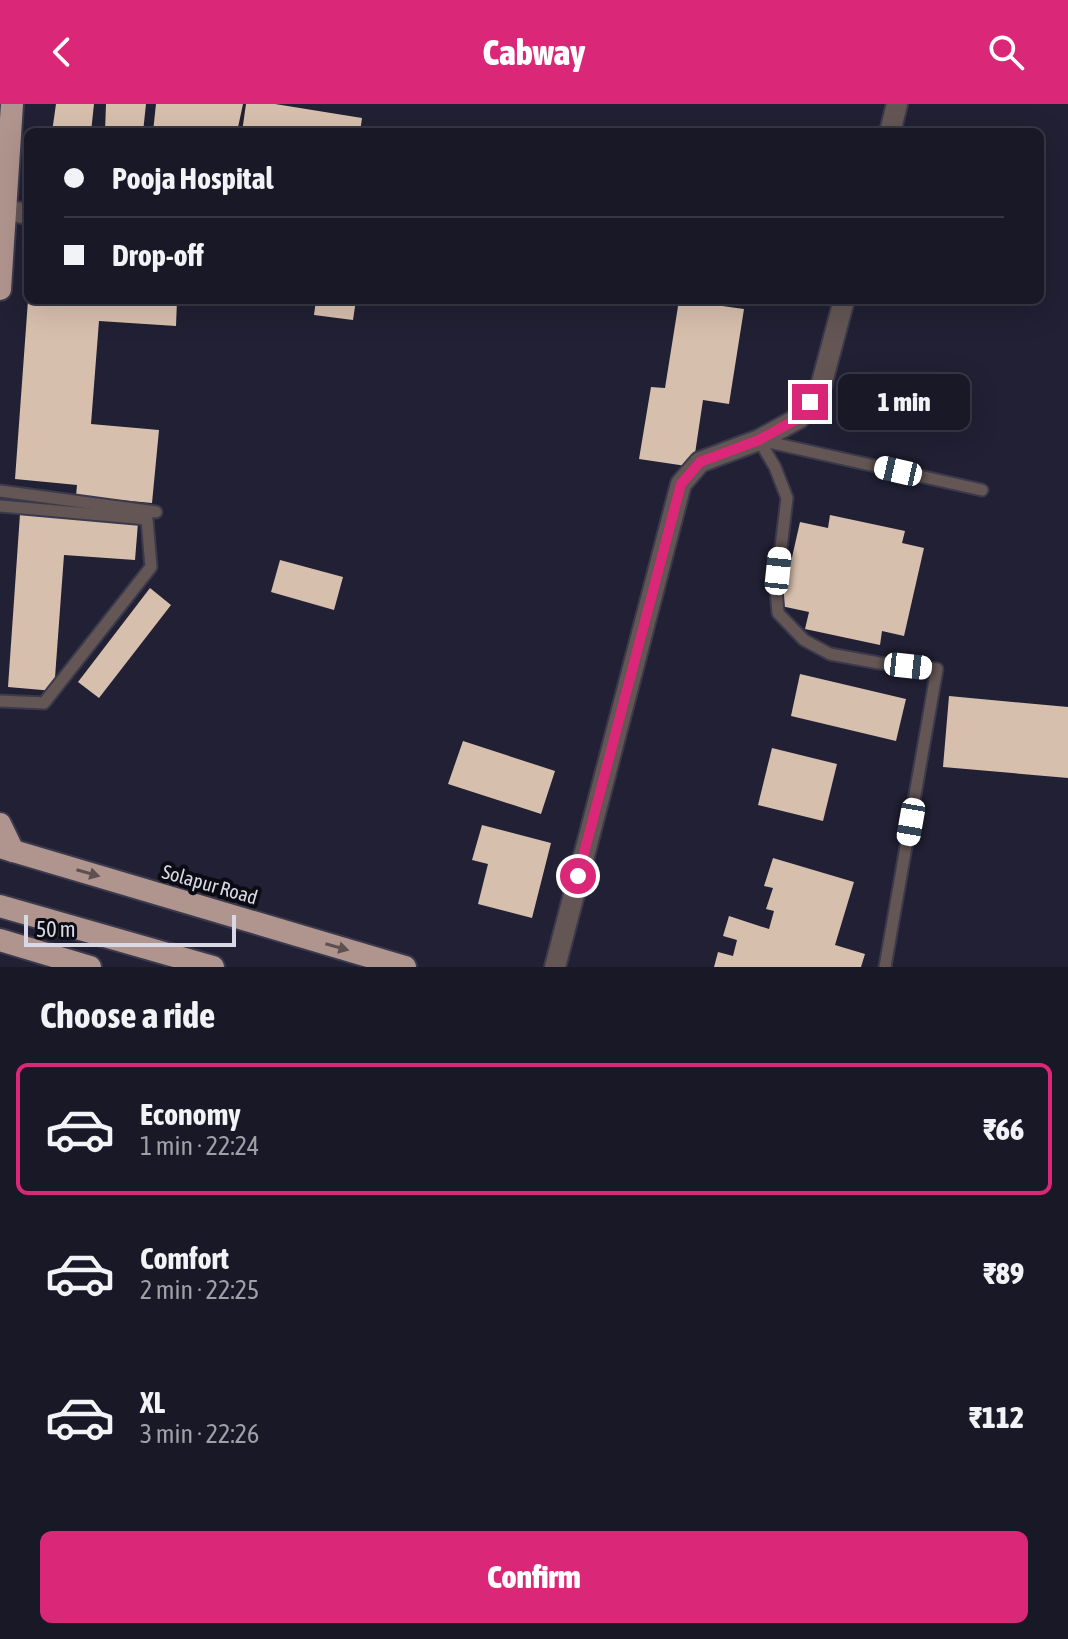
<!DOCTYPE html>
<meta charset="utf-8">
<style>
body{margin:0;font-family:"Asap Condensed",sans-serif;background:#22212f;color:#f1f3f6;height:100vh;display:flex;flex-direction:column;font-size:30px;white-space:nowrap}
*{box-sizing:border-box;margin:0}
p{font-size:26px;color:#9fa0a7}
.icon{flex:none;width:44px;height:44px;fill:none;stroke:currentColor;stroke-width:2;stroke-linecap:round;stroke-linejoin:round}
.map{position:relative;height:863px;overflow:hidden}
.panel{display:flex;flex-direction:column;background:#191827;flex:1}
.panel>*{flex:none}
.banner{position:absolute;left:24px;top:24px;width:1020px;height:176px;border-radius:12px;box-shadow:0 8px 32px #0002,0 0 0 2px #373744;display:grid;align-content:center;height:176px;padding:0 40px;background:#191827}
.scale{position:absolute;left:24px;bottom:20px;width:212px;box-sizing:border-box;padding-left:8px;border:4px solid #d9d9e6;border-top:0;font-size:22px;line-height:28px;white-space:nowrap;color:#d9d9e6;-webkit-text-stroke:6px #0b0b14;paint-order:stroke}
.end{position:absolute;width:36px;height:36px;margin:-18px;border:10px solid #db2777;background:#fff;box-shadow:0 0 0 4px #fff}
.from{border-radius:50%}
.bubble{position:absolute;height:56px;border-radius:12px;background:#191827;box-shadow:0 8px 32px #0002,0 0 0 2px #373744;font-size:26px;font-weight:800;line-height:56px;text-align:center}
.car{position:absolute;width:24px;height:48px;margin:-24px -12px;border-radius:10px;box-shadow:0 0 6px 2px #0007;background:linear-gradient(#fff 24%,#345 0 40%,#fff 0 76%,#345 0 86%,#fff 0)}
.banner b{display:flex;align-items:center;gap:28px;height:76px;font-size:30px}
.banner b+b{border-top:2px solid #373744}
.banner i{width:20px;height:20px;background:#f1f3f6}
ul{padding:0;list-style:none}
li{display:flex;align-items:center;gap:24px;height:132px;margin:0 16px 12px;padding:0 24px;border:4px solid transparent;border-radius:12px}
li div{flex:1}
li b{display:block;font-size:30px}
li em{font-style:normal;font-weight:800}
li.selected{border-color:#db2777}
li>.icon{width:72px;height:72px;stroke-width:1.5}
h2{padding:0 40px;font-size:36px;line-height:96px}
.action{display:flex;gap:16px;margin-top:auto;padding:16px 40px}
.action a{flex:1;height:92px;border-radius:12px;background:#db2777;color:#fff;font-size:32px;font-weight:800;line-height:92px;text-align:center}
header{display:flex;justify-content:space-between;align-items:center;height:104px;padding:0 40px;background:#db2777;color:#fff;font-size:36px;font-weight:800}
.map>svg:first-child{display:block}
.building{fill:#d7bfad}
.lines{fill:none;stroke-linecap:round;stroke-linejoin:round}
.service-casing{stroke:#3b3a4d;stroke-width:15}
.minor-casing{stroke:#3b3a4d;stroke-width:24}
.trunk-casing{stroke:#3b3a4d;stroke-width:26}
.service{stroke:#635654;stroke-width:11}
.minor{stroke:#635654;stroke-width:20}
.trunk{stroke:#b0948e;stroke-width:22}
.oneway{fill:#5e5051}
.route{stroke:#db2777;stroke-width:10}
.labels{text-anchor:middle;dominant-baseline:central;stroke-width:8;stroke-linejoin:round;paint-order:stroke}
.street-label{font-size:20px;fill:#d9d9e6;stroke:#0b0b14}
</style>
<header><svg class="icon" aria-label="back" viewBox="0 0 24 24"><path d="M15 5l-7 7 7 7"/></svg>Cabway<svg class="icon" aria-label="search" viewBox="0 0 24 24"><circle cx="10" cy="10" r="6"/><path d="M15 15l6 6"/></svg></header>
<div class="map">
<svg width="1068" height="863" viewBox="0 0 1068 863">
<rect width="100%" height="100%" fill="#212034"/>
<g class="building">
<polygon points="56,0 94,0 91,28 52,28"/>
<polygon points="106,0 146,0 143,28 105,28"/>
<polygon points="156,0 243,0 237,28 153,28"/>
<polygon points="246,0 275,0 362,14 360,28 242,28"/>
<polygon points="28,196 177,196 176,222 99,217 91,320 159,326 152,399 76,392 77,381 15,375"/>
<polygon points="316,196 356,196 353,216 314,211"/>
<polygon points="679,196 744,205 729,300 703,296 693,363 639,355 651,283 665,284"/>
<polygon points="20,410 138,419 135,456 64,451 54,587 8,583"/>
<polygon points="830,411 905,427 902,439 924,444 904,532 882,527 880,541 805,525 809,508 781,502 800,418 828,424"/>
<polygon points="280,456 343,473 334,506 271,488"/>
<polygon points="150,484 171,501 99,594 78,578"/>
<polygon points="800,570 906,595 896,637 791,612"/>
<polygon points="949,592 1068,603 1068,674 943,663"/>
<polygon points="463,637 555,667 541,710 448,680"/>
<polygon points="772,644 837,660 823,717 758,701"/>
<polygon points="482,721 551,739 532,814 478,800 488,760 472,756"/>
<polygon points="773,754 854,778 835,841 865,850 861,863 714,863 718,848 733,852 737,836 723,832 729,812 769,825 774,807 766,805 773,784 764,782"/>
</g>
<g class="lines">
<defs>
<g id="service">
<polyline points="759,336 775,363 787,394 776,485 778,509 804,536 830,550 879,559 937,565 885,863"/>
<polyline points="759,336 982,386"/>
<polyline points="0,387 156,408"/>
<polyline points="0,402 147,415 151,463 44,599 0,597"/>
</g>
<g id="minor">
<polyline points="890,28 897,0"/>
<polyline points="5,106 28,110"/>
<polyline points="555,863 681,380 700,358 759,336 799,314 821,282 844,196"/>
</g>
<g id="trunk">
<polyline points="0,185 12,0"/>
<polyline points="0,720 13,747"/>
<polyline points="0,743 405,863"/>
<polyline points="0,802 213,863"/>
<polyline points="0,836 90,863"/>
</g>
</defs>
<use href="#service" class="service-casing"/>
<use href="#minor" class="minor-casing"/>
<use href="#trunk" class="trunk-casing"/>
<use href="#service" class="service"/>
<use href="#minor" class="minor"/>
<use href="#trunk" class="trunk"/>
</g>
<defs><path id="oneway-solid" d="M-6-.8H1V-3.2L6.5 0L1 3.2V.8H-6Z" transform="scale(2)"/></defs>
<g class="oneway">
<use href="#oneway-solid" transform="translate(88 769) rotate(16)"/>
<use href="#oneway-solid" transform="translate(337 843) rotate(16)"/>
</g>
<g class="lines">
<polyline class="route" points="578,772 681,380 700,358 759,336 799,314 810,298"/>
</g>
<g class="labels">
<g class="street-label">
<text transform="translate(210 780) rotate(16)">Solapur Road</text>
</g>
</g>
</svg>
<div class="scale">50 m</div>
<i class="end from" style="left:578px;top:772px"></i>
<i class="end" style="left:810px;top:298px"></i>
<div class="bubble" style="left:838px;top:270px;width:132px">1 min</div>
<i class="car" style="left:898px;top:367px;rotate:283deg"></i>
<i class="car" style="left:778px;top:467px;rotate:6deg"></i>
<i class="car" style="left:908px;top:562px;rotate:96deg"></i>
<i class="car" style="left:911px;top:718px;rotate:190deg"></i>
<div class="banner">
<b><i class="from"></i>Pooja Hospital</b>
<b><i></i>Drop-off</b>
</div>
</div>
<section class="panel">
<h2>Choose a ride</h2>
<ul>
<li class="selected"><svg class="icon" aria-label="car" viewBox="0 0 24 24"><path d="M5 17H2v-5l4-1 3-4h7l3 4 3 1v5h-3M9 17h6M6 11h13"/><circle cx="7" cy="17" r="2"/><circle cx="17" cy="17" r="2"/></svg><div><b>Economy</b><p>1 min · 22:24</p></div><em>₹66</em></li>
<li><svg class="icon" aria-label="car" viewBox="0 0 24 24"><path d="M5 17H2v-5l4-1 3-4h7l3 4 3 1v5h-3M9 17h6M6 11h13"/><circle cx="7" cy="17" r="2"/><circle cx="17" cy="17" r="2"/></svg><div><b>Comfort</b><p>2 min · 22:25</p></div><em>₹89</em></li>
<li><svg class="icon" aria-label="car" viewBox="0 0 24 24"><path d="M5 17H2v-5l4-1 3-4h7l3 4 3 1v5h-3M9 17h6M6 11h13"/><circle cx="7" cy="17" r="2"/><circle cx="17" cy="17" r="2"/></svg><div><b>XL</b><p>3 min · 22:26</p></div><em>₹112</em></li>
</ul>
<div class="action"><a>Confirm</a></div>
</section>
